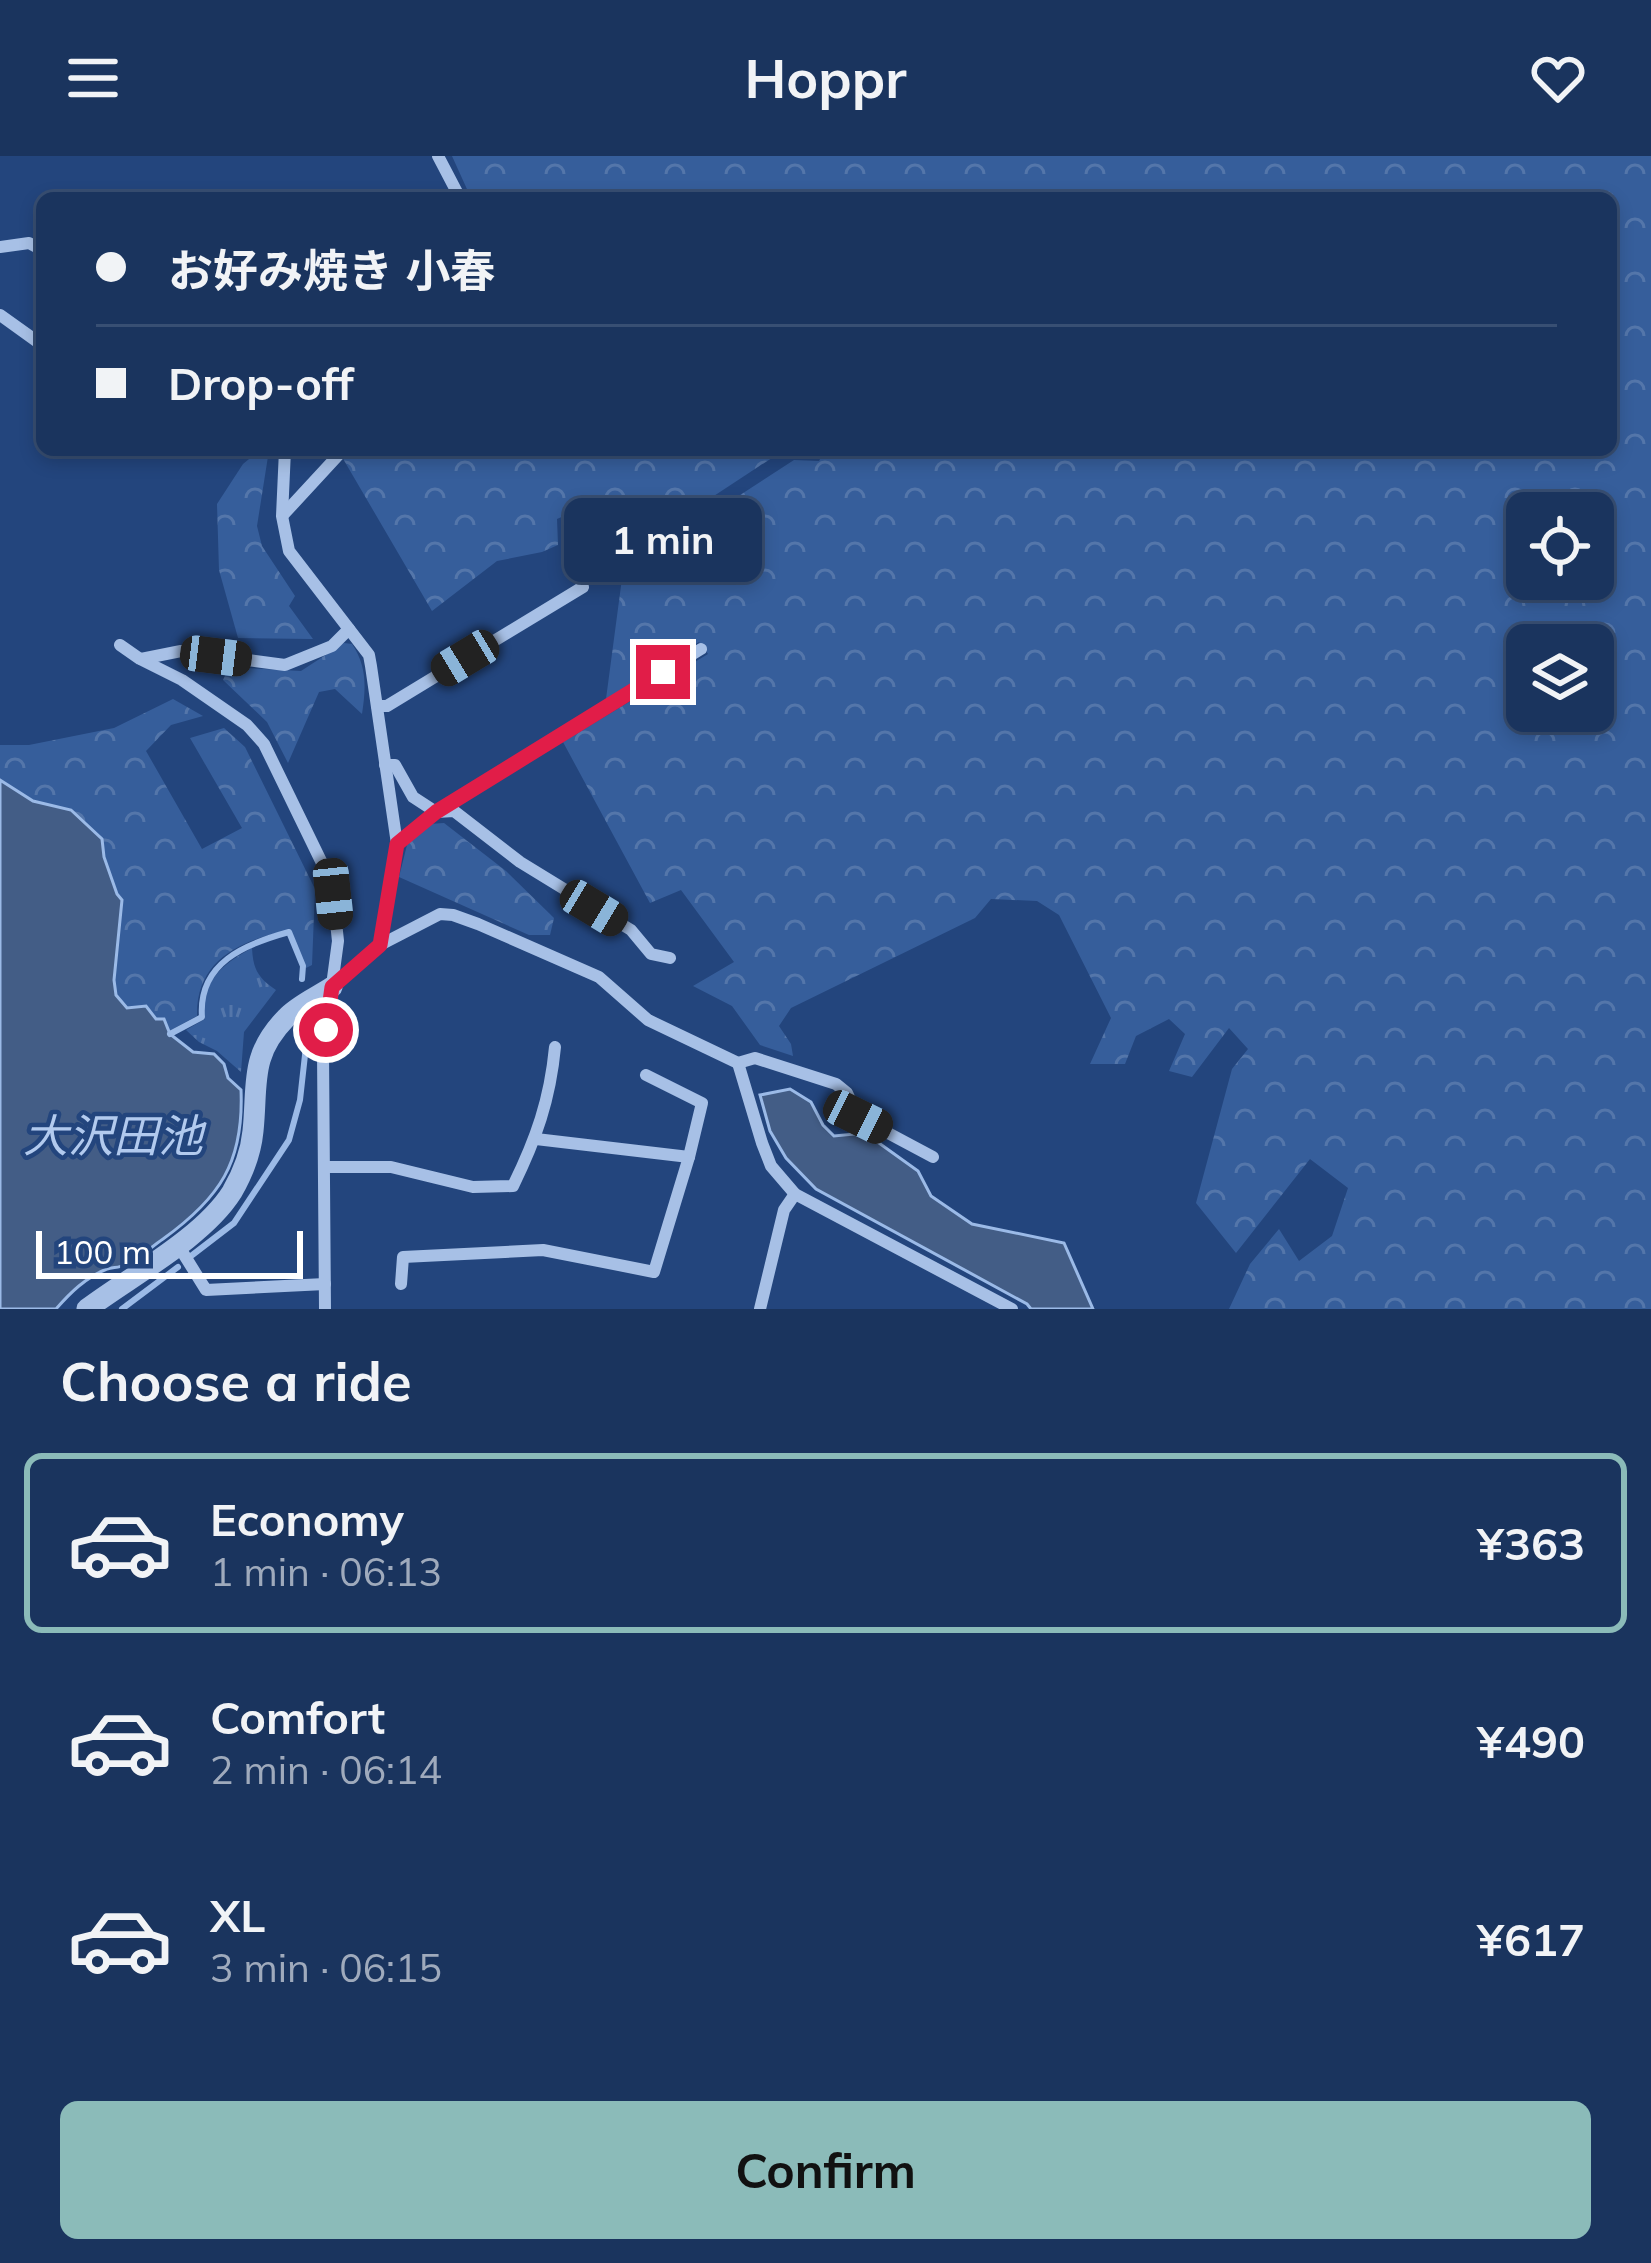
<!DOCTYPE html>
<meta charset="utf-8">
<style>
body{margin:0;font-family:Mulish,"Noto Sans JP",sans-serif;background:#273f67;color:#f1f3f6;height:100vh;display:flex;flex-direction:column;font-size:45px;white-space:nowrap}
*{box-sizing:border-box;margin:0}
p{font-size:39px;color:#9faabc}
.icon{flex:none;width:66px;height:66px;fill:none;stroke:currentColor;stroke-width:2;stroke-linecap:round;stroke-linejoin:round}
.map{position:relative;height:1153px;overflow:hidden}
.drawer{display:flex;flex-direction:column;background:#1a345e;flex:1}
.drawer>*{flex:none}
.banner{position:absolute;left:36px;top:36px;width:1581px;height:264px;border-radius:18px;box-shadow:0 6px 18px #0003,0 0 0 3px #384f73;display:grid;align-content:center;height:264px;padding:0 60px;background:#1a345e}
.fabs{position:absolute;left:1506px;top:336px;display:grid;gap:24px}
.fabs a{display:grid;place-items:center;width:108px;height:108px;border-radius:18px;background:#1a345e;box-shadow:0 6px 18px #0003,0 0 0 3px #384f73;font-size:60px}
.scale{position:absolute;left:36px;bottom:30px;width:267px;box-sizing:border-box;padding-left:12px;border:6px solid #fff;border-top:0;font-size:33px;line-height:42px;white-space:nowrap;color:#fff;-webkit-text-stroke:9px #23457d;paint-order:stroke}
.end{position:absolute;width:54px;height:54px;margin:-27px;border:15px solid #e11d48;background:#fff;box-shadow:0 0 0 6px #fff}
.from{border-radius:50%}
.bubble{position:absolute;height:84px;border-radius:18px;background:#1a345e;box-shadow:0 6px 18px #0003,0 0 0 3px #384f73;font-size:39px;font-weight:700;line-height:84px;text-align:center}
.car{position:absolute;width:36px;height:72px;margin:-36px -18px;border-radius:15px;box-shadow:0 0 9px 3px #0007;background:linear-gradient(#222 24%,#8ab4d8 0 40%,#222 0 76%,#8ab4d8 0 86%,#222 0)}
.banner b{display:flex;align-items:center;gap:42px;height:114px;font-size:45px}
.banner b+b{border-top:3px solid #384f73}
.banner i{width:30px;height:30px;background:#f1f3f6}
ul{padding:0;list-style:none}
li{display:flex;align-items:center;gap:36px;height:180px;margin:0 24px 18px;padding:0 36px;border:6px solid transparent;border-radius:18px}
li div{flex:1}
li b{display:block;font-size:45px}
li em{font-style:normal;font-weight:700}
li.active{border-color:#8bbbb9}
li>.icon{width:108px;height:108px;stroke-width:1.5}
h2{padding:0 60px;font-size:54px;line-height:144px}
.action{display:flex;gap:24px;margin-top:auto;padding:24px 60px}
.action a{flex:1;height:138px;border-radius:18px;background:#8bbbb9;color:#111;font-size:48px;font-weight:700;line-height:138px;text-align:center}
header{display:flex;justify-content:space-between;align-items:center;height:156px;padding:0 60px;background:#1a345e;font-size:54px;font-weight:700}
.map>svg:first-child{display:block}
.forest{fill:url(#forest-crowns);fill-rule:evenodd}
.park{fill:url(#park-tufts)}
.water{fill:#435d86;stroke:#9bbae7;stroke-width:3}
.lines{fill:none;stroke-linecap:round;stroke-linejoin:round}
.stream{stroke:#9bbae7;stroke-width:6}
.minor{stroke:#a7c0e6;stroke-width:12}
.tertiary{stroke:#a7c0e6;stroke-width:21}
.route{stroke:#e11d48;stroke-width:15}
.labels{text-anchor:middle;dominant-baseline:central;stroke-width:9;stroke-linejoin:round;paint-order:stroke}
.water-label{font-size:45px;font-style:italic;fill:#b2caee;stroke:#23457d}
</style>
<header><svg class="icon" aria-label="menu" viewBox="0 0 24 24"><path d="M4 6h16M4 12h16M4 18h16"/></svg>Hoppr<svg class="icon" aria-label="heart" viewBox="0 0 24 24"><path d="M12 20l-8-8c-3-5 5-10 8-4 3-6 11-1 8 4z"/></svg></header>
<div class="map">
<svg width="1651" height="1153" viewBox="0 0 1651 1153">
<defs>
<pattern id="forest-crowns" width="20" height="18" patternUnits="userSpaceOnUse" patternTransform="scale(3)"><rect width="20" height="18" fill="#365e9b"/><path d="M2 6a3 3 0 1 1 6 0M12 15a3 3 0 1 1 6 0" fill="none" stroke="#5476aa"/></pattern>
<pattern id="park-tufts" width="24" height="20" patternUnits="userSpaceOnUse" patternTransform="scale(3)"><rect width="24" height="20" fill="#365e9b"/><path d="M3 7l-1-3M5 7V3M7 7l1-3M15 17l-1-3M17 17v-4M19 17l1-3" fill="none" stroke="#5476aa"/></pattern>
</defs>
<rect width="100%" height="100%" fill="#23457d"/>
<g class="forest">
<path d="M452,0H1651V1153H1229L1250,1108L1279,1073L1299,1105L1332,1080L1348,1032L1310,1003L1236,1097L1196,1047L1232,913L1248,893L1229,872L1192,921L1169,915L1185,878L1169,863L1136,880L1125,908H1090L1111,862L1059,759L1037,745L991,743L975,762L791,852L779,870L791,888L793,900L760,889L732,850L693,830L734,806L681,734L650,747L563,586L708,498L699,486L606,543L623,415L794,304L819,305L825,294H1611V42H471ZM1527,357H1593V423H1527ZM1527,489H1593V555H1527Z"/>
<polygon points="260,294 269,294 257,370 262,390 295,440 289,450 313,483 238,482 219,414 217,348 243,308"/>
<polygon points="349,294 784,294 627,397 600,344 557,363 558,389 542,396 497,405 432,455 342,301"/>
<path d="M344,487L352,488C367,510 366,532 362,558L335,533L319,536L288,607L267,566L223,524L229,511L301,515Z"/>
<path d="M173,543L203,560L171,569L146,595L202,693L242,672L190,582L224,572L245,591L315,733L312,809L306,812L288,774C241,785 196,803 197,860L169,875L164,863L156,864L127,852L116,839L114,824L122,745L117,738L104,701L102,683L71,654L33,645L0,623V589H29L114,572Z"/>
<polygon points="444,667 506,715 554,762 550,779 529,779 399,721 407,689 430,668"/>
</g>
<path class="park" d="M252,792C253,813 258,822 276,834L244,876L241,916L217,895L199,886L186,874L205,863C200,825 223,808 252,792Z"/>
<g class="water">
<path d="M0,624L33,645L71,654L102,683L104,701L117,738L122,744L114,824L116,839L127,852L146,850L156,863H164L170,878L193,896L214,898L224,908L228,922L241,934C244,1006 220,1042 163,1083C151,1091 138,1104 125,1109C119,1112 112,1111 107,1113C86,1121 70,1137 56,1153H0Z"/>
<polygon points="790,933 811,946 823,969 834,980 865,977 918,1015 931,1040 972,1068 1064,1087 1093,1153 1031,1153 1027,1148 816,1033 786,1002 770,975 760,939"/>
</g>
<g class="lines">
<g class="stream">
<path d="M170,878L202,861C198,807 245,788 289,776L303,810L302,823"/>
<polyline points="191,1100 234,1067 289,984 300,944 307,881"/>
<polyline points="122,1153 178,1111"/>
</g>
<g class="minor">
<polyline points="438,0 460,42"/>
<polyline points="0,91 29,87 42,94"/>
<polyline points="0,159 42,189"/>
<polyline points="285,294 282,360 289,395 369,499 371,510 397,688 380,789"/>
<polyline points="283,359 343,294"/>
<polyline points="120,489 140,503 182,524 247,569 264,588 321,705 333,738 338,785 323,896 325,1153"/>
<polyline points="141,503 181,495 285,509 332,490 349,473"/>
<polyline points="377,550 387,550 583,431"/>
<polyline points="385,609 395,609 413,641 436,656 454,655 520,706 631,774 651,798 670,802"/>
<polyline points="397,688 436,656 701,493"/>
<polyline points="332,831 380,789 440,758 453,759 478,768 599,821 648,864 738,907 755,902 836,928 847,937 858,961 933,1001"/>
<polyline points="738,907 762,987 771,1010 795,1038 1012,1153"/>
<polyline points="646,919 702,947 689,1001"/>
<path d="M324,1011H391L473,1031L513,1030C536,983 550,944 555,891"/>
<polyline points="178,1089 206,1134 325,1128"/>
<polyline points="401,1128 403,1101 543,1094 654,1116 689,1001 536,983"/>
<polyline points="760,1153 784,1054 795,1038"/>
</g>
<path class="tertiary" d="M87,1153C131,1120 203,1082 232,1036C243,1017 251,996 253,975C258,928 249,900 286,862C298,849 317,841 332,831"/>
</g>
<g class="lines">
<polyline class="route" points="326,874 332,831 380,789 397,688 436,656 663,516"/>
</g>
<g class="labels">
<g class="water-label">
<text x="113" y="979">大沢田池</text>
</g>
</g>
</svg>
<div class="fabs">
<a><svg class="icon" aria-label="locate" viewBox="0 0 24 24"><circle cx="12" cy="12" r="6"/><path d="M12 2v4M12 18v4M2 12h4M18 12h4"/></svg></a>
<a><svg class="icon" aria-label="layers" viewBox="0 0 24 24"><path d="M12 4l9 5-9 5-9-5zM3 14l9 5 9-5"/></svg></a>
</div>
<div class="scale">100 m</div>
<i class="end from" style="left:326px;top:874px"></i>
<i class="end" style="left:663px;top:516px"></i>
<div class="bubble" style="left:564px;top:342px;width:198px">1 min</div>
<i class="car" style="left:216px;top:500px;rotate:97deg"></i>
<i class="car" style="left:465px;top:502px;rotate:239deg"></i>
<i class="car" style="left:333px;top:738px;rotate:174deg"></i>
<i class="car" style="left:594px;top:752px;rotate:121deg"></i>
<i class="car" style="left:858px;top:961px;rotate:116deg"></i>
<div class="banner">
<b><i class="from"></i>お好み焼き 小春</b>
<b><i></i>Drop-off</b>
</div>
</div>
<section class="drawer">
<h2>Choose a ride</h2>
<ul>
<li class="active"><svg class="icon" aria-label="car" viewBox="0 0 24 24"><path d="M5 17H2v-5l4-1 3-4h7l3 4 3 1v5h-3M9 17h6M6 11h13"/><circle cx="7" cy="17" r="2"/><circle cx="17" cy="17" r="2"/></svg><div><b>Economy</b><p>1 min · 06:13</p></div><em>¥363</em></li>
<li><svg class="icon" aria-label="car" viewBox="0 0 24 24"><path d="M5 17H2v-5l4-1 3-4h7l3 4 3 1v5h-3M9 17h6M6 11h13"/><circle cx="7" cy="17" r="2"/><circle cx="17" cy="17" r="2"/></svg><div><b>Comfort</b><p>2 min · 06:14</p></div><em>¥490</em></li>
<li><svg class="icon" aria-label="car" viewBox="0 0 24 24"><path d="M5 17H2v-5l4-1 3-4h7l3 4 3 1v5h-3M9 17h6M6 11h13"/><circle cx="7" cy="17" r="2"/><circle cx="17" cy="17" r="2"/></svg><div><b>XL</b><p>3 min · 06:15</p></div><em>¥617</em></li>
</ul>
<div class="action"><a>Confirm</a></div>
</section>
